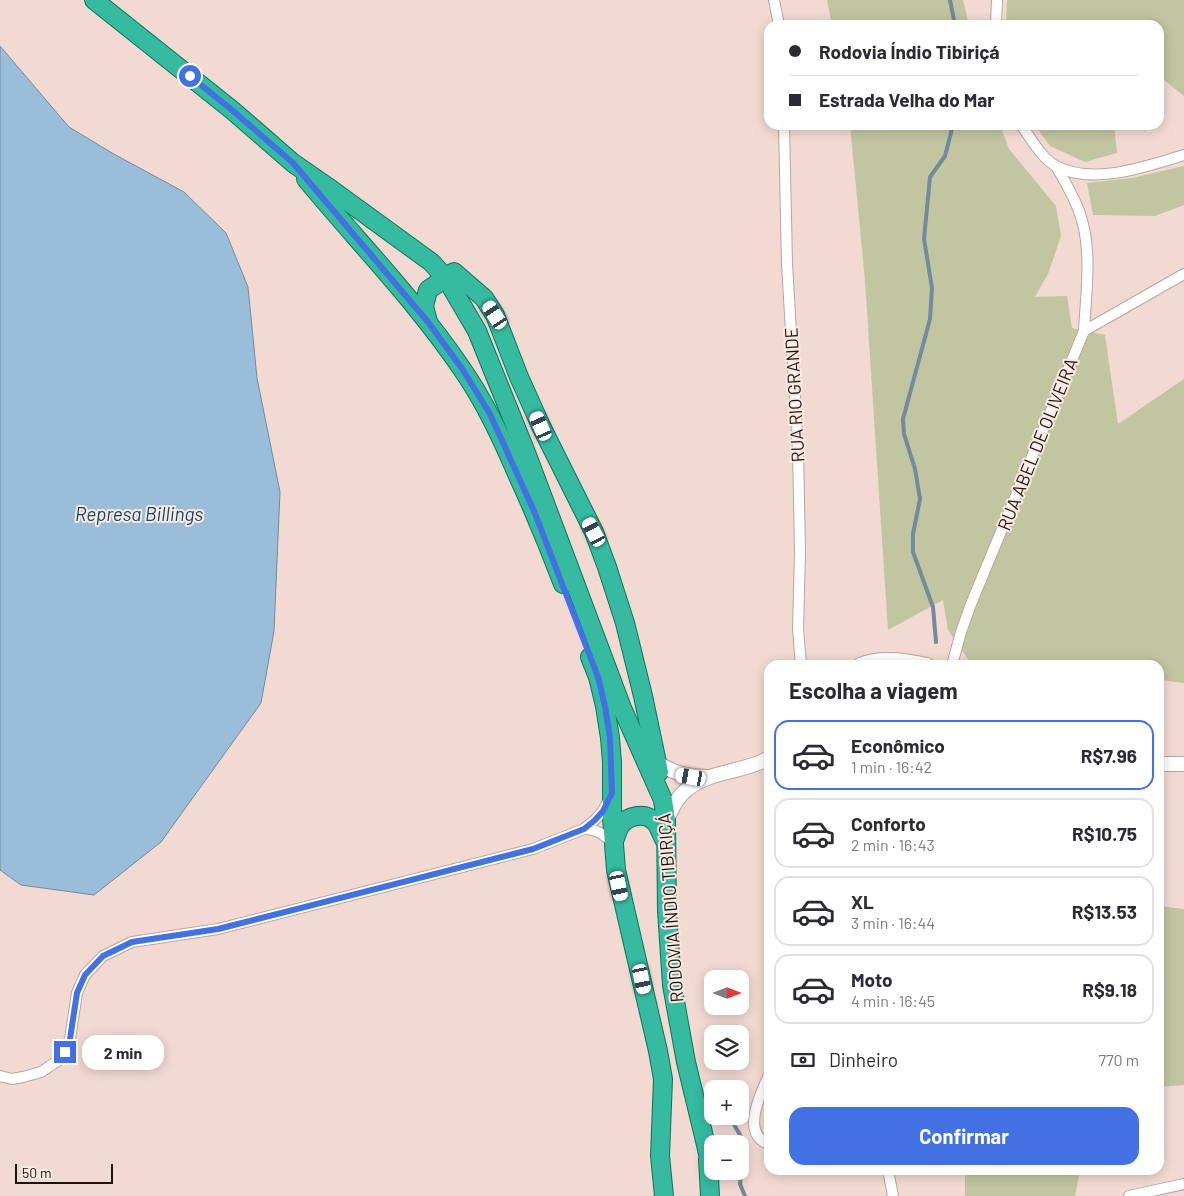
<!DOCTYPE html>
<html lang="pt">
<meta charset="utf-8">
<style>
body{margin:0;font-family:Barlow,sans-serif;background:#f7f7f7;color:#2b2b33;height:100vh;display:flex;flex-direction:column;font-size:19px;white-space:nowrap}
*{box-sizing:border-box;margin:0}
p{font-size:16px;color:#7c7c81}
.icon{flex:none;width:28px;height:28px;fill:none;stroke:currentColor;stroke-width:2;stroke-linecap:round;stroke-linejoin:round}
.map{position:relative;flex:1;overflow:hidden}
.details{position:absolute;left:764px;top:660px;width:400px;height:515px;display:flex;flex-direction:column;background:#fff;border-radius:15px;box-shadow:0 2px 12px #0003}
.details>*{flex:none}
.guide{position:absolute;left:764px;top:20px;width:400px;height:110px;border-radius:15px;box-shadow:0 2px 12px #0003;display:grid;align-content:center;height:110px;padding:0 25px;background:#fff}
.needle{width:32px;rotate:90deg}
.buttons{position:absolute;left:704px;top:970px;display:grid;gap:10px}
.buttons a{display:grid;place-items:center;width:45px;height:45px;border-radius:10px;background:#fff;box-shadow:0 2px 12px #0003;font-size:25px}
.scale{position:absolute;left:15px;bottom:12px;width:98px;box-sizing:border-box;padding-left:5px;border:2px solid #1a120f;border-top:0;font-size:14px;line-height:18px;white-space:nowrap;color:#1a120f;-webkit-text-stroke:4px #fce9e2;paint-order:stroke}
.end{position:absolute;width:22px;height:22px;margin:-11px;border:6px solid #4171e2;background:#fff;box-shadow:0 0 0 2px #fff}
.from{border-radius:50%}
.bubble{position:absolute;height:35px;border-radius:15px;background:#fff;box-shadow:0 2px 12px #0003;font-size:16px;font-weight:700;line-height:35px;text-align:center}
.car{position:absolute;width:15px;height:30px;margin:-15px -8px;border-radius:6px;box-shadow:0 0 4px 1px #0007;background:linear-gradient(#fff 24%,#345 0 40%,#fff 0 76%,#345 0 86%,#fff 0)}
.guide b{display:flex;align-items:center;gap:18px;height:48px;font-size:19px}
.guide b+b{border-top:1px solid #e1e1e2}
.guide i{width:12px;height:12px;background:#2b2b33}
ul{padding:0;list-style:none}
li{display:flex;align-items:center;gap:15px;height:70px;margin:0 10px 8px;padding:0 15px;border:2px solid #e1e1e2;border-radius:15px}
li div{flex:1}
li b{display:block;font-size:19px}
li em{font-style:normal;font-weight:700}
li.active{border-color:#4171e2}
li>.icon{width:45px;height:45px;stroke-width:1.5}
h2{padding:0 25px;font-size:22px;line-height:60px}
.pay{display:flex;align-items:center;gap:12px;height:55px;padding:0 25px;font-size:19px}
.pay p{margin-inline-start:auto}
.cta{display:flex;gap:10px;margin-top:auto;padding:10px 25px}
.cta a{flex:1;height:58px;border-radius:15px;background:#4171e2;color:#fff;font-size:20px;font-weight:700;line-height:58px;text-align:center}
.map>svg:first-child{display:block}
.green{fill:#c1c6a0}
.water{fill:#9abeda;stroke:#748a9d}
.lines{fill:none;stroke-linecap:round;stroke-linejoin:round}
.stream{stroke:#748a9d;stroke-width:4}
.minor-casing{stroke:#bba59c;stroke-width:12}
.tertiary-casing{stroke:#bba59c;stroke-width:16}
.trunk-casing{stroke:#0b745e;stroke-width:20}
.minor{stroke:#fff;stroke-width:10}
.tertiary{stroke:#fff;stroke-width:14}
.trunk{stroke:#36baa0;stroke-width:18}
.route{stroke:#4171e2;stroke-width:6}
.labels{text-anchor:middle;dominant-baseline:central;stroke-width:4;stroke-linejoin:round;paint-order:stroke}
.street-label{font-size:18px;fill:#1a120f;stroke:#fce9e2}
.water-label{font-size:19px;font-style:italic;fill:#0d486e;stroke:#fce9e2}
</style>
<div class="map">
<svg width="1184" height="1196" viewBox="0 0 1184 1196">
<rect width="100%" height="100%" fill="#f2dad2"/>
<g class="green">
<polygon points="827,0 963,0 969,25 832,25"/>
<polygon points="1007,0 1184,0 1184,96 1159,76 1159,25 1006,25"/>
<polygon points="850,125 1000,125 1009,149 1056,206 1061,236 1048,274 1035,297 1067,296 1072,328 1105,335 1118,424 1184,379 1184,683 1159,680 1159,665 972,665 948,630 943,600 888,630 865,281"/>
<polygon points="1035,125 1114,125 1117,153 1085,162 1050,146"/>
<polygon points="1184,166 1184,205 1155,216 1093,215 1087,183 1132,178"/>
<polygon points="1159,906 1184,909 1184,1085 1159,1087"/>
<polygon points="965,1170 1080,1170 1075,1196 965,1196"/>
</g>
<polygon class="water" points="0,46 69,127 112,153 184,192 226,233 248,287 257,378 280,492 274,631 261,703 161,842 94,895 21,885 0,870"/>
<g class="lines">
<g class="stream">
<polyline points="950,0 955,25"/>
<polyline points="936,642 933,607 913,552 913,534 920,499 915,469 904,434 903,419 930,319 932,288 924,239 930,177 945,156 953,125"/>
<polyline points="729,1116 743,1140 743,1160 740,1184 745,1196"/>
</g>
<defs>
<g id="minor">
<polyline points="774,0 779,25"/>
<polyline points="996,25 997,0"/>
<polyline points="784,125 787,264 798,450 800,552 798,629 801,665"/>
<path d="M1021,125C1031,138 1041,158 1056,166C1093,186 1147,166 1184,155"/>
<path d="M1056,166C1064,180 1073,195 1079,211C1093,248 1086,292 1084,331"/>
<polyline points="952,665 961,632 971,604 1084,331 1184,274"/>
<path d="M584,829C597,829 603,834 613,843"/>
<path d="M769,1075C761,1092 740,1135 769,1144"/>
<polyline points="0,1076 12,1079 23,1077 41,1072 59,1060 70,1039 77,993 85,975 103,956 132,942 218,929 533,849 584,829 595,820 603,811 608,801"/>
<polyline points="888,1170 893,1196"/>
<polyline points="1129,1196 1184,1184"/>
</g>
<g id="tertiary">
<path d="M860,665C881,656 906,661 927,665"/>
<path d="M657,762C673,774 688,776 707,777"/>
<polyline points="1159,764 1184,764"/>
<path d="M666,821C670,812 675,801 682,794C704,770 742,774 769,758"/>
</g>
<g id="trunk">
<polyline points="94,0 232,110 293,163 332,190 431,262 446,278 477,331 525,450 622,708 663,800 666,821 667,911 672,985 686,1062 712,1170"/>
<path d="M306,179C358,242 416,301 462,369C485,402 502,439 518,476C534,511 549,547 563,584"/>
<polyline points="428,322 424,306 428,290 454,272 484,298 495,315 519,377 541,426 594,532 607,567 625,623 643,696 659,772"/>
<polyline points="590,657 598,677 605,706 610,738 612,762 612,818 616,870 658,1051 663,1079 660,1156 664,1196"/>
<path d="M614,841C616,836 617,831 620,826C627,816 645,811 655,822C659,826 661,834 664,839"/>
<polyline points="708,1159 710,1196"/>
</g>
</defs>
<use href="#minor" class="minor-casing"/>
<use href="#tertiary" class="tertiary-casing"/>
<use href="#trunk" class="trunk-casing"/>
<use href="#minor" class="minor"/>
<use href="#tertiary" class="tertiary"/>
<use href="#trunk" class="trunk"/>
</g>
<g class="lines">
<polyline class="route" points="65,1052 70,1039 77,993 85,975 103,956 132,942 218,929 533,849 584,829 595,820 603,811 612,793 610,738 605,706 598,677 534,511 490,414 463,370 428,322 293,163 232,110 190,76"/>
</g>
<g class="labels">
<g class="street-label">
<text transform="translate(794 395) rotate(-93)">RUA RIO GRANDE</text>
<text transform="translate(1037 444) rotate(-68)">RUA ABEL DE OLIVEIRA</text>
<text transform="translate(670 908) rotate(-94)">RODOVIA ÍNDIO TIBIRIÇÁ</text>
</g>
<g class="water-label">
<text x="139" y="513">Represa Billings</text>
</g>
</g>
</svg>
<div class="buttons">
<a><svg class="needle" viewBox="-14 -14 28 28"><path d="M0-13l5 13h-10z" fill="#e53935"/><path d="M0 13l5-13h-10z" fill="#7c7c81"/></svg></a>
<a><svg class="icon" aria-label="layers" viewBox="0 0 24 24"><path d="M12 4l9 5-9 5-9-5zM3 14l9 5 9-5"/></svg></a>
<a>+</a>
<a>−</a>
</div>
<div class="scale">50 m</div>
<i class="end from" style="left:190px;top:76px"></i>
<i class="end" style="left:65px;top:1052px"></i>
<div class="bubble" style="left:82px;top:1035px;width:82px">2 min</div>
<i class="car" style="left:495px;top:315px;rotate:327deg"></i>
<i class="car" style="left:541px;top:426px;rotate:336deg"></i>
<i class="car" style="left:594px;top:532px;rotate:332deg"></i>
<i class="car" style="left:691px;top:777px;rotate:280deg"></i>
<i class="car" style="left:619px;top:886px;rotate:168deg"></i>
<i class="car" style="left:642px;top:979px;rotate:168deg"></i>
<div class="guide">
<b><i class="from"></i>Rodovia Índio Tibiriçá</b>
<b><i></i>Estrada Velha do Mar</b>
</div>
<section class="details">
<h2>Escolha a viagem</h2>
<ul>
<li class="active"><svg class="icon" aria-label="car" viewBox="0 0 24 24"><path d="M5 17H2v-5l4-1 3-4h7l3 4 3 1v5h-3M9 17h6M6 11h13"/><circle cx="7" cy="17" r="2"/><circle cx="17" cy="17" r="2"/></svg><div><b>Econômico</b><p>1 min · 16:42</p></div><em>R$7.96</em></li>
<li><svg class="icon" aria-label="car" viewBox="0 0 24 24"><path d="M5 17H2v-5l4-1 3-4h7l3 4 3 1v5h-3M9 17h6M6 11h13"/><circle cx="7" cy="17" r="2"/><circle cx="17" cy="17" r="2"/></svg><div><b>Conforto</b><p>2 min · 16:43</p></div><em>R$10.75</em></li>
<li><svg class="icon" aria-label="car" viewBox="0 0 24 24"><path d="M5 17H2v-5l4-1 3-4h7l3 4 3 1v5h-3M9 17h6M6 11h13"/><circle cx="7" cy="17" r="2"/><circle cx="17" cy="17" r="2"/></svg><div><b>XL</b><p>3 min · 16:44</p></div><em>R$13.53</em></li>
<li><svg class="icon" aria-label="car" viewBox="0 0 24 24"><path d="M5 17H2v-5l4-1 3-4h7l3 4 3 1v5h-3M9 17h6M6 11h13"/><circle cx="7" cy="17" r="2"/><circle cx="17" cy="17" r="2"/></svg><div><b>Moto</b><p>4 min · 16:45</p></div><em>R$9.18</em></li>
</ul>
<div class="pay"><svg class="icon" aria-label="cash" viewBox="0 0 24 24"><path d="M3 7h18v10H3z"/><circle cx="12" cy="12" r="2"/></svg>Dinheiro<p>770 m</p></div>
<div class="cta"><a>Confirmar</a></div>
</section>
</div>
